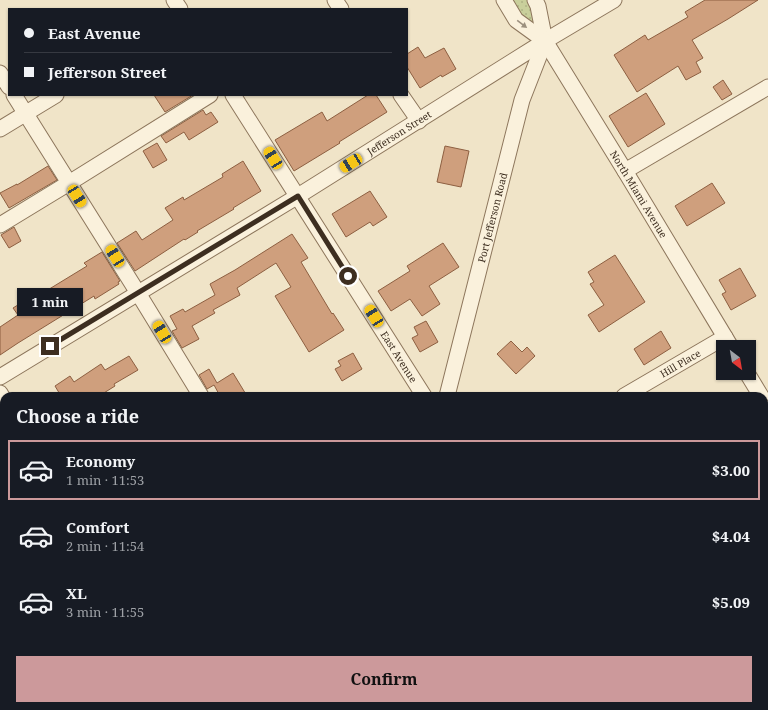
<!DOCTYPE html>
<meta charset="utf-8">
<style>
body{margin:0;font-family:"Noto Serif",serif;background:#242831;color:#f1f3f6;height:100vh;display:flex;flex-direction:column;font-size:15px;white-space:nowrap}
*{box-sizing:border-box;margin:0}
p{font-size:13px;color:#9ea1a6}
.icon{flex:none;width:22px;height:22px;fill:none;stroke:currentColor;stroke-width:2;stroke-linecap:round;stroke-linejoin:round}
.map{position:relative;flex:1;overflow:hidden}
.drawer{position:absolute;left:0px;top:392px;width:768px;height:318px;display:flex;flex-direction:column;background:#171b24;border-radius:12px 12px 0 0;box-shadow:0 1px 3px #0004}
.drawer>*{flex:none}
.hud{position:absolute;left:8px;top:8px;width:400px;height:88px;border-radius:0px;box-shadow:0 1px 3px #0004;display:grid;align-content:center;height:88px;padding:0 16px;background:#171b24}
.needle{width:26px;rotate:149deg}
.buttons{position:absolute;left:716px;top:340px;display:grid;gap:8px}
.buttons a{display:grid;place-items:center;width:40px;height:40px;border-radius:0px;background:#171b24;box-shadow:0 1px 3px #0004;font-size:20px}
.end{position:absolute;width:18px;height:18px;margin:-9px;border:5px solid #3d2e20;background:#fff;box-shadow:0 0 0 2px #fff}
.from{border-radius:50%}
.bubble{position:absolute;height:28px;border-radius:0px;background:#171b24;box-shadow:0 1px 3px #0004;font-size:13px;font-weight:700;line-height:28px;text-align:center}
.car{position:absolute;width:12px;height:24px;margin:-12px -6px;border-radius:5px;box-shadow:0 0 3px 1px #0007;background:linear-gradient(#f5c518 24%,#345 0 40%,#f5c518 0 76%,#345 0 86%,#f5c518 0)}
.hud b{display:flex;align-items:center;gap:14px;height:38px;font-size:15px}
.hud b+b{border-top:1px solid #363941}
.hud i{width:10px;height:10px;background:#f1f3f6}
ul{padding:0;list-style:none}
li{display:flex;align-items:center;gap:12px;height:60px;margin:0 8px 6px;padding:0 8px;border:2px solid transparent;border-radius:0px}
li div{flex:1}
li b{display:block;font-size:15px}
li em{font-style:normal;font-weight:700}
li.current{border-color:#cc999b}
li>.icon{width:36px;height:36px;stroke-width:1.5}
h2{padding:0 16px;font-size:18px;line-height:48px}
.button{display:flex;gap:8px;margin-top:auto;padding:8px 16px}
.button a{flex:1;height:46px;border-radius:0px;background:#cc999b;color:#111;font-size:16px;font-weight:700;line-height:46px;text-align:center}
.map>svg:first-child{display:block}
.grass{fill:url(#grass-dots)}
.building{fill:#cf9f7d;stroke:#8d5f41}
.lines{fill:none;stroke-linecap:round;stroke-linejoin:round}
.minor-casing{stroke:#8d765c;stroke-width:17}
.minor{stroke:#faf1dc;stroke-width:15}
.oneway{fill:#9c907e}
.route{stroke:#3d2e20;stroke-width:5}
.labels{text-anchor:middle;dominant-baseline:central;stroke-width:3.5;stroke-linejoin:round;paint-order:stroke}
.street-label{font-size:10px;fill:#3d2e20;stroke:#f7eed8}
</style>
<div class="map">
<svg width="768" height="710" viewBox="0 0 768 710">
<defs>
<pattern id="grass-dots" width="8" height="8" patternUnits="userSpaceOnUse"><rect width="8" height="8" fill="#c9cf9b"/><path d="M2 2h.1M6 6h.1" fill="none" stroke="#aeb285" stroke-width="1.8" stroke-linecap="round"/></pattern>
</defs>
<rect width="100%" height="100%" fill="#f0e4c8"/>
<polygon class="grass" points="504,0 535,0 545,41"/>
<g class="building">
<polygon points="705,0 758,0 728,19 692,40 703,58 696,62 701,72 686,80 678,66 637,92 614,55 645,35 648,40 688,17 685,12"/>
<polygon points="418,47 425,58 444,48 456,69 442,77 441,75 420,88 407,67 407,54"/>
<polygon points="723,80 732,94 722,100 713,87"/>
<polygon points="646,93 665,124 628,147 609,116"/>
<polygon points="154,95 193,95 165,112"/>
<polygon points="368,95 376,95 387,112 339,142 340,143 294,171 275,140 322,112 327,121"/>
<polygon points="203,110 206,115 211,112 218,122 189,140 184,132 166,143 161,136"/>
<polygon points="157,143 167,160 153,168 143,151"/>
<polygon points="445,146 469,151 461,187 437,182"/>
<polygon points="243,161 261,191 233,208 234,209 197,231 198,232 185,240 184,239 135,271 117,243 136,231 142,240 173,220 165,208 183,197 184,200 223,177 222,174"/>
<polygon points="48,166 57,180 9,208 0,193 17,184 17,185"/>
<polygon points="712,183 725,203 687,226 675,206"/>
<polygon points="370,191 387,217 373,226 370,222 346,237 332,214"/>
<polygon points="14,227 21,241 9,248 1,235"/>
<polygon points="292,234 308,258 301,262 332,314 333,313 344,330 309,352 275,296 291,287 276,263 237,288 240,295 213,310 215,313 192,326 199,339 182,348 172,331 177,329 170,316 183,309 185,312 215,295 210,284 235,270"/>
<polygon points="443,243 459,267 429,286 440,304 422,316 410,299 391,311 378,291 410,271 407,266"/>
<polygon points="102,252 120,281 118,282 119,284 95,299 94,296 18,343 0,355 0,327 18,315 13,308 26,300 28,302 87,266 84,263"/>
<polygon points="615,255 645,302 599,332 588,315 604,305 590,284 594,282 588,272"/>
<polygon points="740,268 756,296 731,310 722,294 726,292 719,280"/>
<polygon points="426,321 438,342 420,352 412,338 418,335 414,327"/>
<polygon points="661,331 671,348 644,365 634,349"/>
<polygon points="511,341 522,352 527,347 535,356 516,374 497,354"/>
<polygon points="353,353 362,369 342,381 335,369 341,366 338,361"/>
<polygon points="129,356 138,370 114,384 115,386 99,396 61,396 55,386 70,376 74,382 101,364 105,370"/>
<polygon points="209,369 217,383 233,373 247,396 220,396 214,385 207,389 199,375"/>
</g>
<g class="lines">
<defs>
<g id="minor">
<polyline points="174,0 180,9"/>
<polyline points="335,0 341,9"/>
<polyline points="504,0 516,20 545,41"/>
<path id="s1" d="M535,0L538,6L545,41L625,171L731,347"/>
<polyline points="0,73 9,87"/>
<polyline points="14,95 138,293 201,396"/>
<path id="s2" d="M233,95L424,396"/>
<polyline points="401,95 419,121"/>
<polyline points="0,129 56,95"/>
<polyline points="625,171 768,87"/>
<polyline points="0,225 69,183 210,95"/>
<polyline points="747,373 761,396"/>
<path id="s3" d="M0,377L298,196L545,41L614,0"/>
<polyline points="0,393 4,400"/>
<path id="s4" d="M447,396L522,100L545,41"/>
<path id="s5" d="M624,396L725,337"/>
<polyline points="764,513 768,510"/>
<polyline points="0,561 4,558"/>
<polyline points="0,675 4,681"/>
<polyline points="20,706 23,710"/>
<polyline points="190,706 192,710"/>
<polyline points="3,710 9,706"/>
<polyline points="368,710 369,706"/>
</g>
</defs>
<use href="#minor" class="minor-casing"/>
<use href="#minor" class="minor"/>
</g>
<defs><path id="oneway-solid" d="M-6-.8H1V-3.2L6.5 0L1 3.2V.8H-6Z"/></defs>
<use class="oneway" href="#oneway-solid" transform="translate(522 24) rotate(37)"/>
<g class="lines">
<polyline class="route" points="50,346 298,196 348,276"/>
</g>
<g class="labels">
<g class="street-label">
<text stroke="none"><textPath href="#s3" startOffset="468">Jefferson Street</textPath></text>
<text stroke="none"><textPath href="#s1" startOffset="222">North Miami Avenue</textPath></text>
<text stroke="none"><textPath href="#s4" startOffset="184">Port Jefferson Road</textPath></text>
<text stroke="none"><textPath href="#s2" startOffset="310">East Avenue</textPath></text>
<text stroke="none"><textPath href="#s5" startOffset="65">Hill Place</textPath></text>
</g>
</g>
</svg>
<div class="buttons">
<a><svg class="needle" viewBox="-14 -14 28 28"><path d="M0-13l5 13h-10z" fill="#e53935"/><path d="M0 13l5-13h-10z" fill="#9ea1a6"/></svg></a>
</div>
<i class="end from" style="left:348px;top:276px"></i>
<i class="end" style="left:50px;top:346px"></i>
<div class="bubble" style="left:17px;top:288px;width:66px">1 min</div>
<i class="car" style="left:273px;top:158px;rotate:328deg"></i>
<i class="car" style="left:351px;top:163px;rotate:238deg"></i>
<i class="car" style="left:77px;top:196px;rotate:148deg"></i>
<i class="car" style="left:115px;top:256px;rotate:328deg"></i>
<i class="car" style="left:374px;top:316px;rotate:328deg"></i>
<i class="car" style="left:162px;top:332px;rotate:329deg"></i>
<div class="hud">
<b><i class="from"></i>East Avenue</b>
<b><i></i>Jefferson Street</b>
</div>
<section class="drawer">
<h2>Choose a ride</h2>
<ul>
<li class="current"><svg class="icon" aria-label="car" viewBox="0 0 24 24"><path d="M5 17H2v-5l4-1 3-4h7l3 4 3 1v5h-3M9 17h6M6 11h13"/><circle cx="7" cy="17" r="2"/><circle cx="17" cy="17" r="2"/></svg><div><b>Economy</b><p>1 min · 11:53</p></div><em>$3.00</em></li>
<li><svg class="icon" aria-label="car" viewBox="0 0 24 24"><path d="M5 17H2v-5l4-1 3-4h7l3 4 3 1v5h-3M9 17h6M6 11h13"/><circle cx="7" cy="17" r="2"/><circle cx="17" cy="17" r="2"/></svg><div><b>Comfort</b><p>2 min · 11:54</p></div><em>$4.04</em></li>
<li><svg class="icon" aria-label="car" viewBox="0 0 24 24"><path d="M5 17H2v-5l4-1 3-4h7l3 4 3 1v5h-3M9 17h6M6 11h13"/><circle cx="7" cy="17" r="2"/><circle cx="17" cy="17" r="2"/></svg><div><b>XL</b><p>3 min · 11:55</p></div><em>$5.09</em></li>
</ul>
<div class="button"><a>Confirm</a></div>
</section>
</div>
